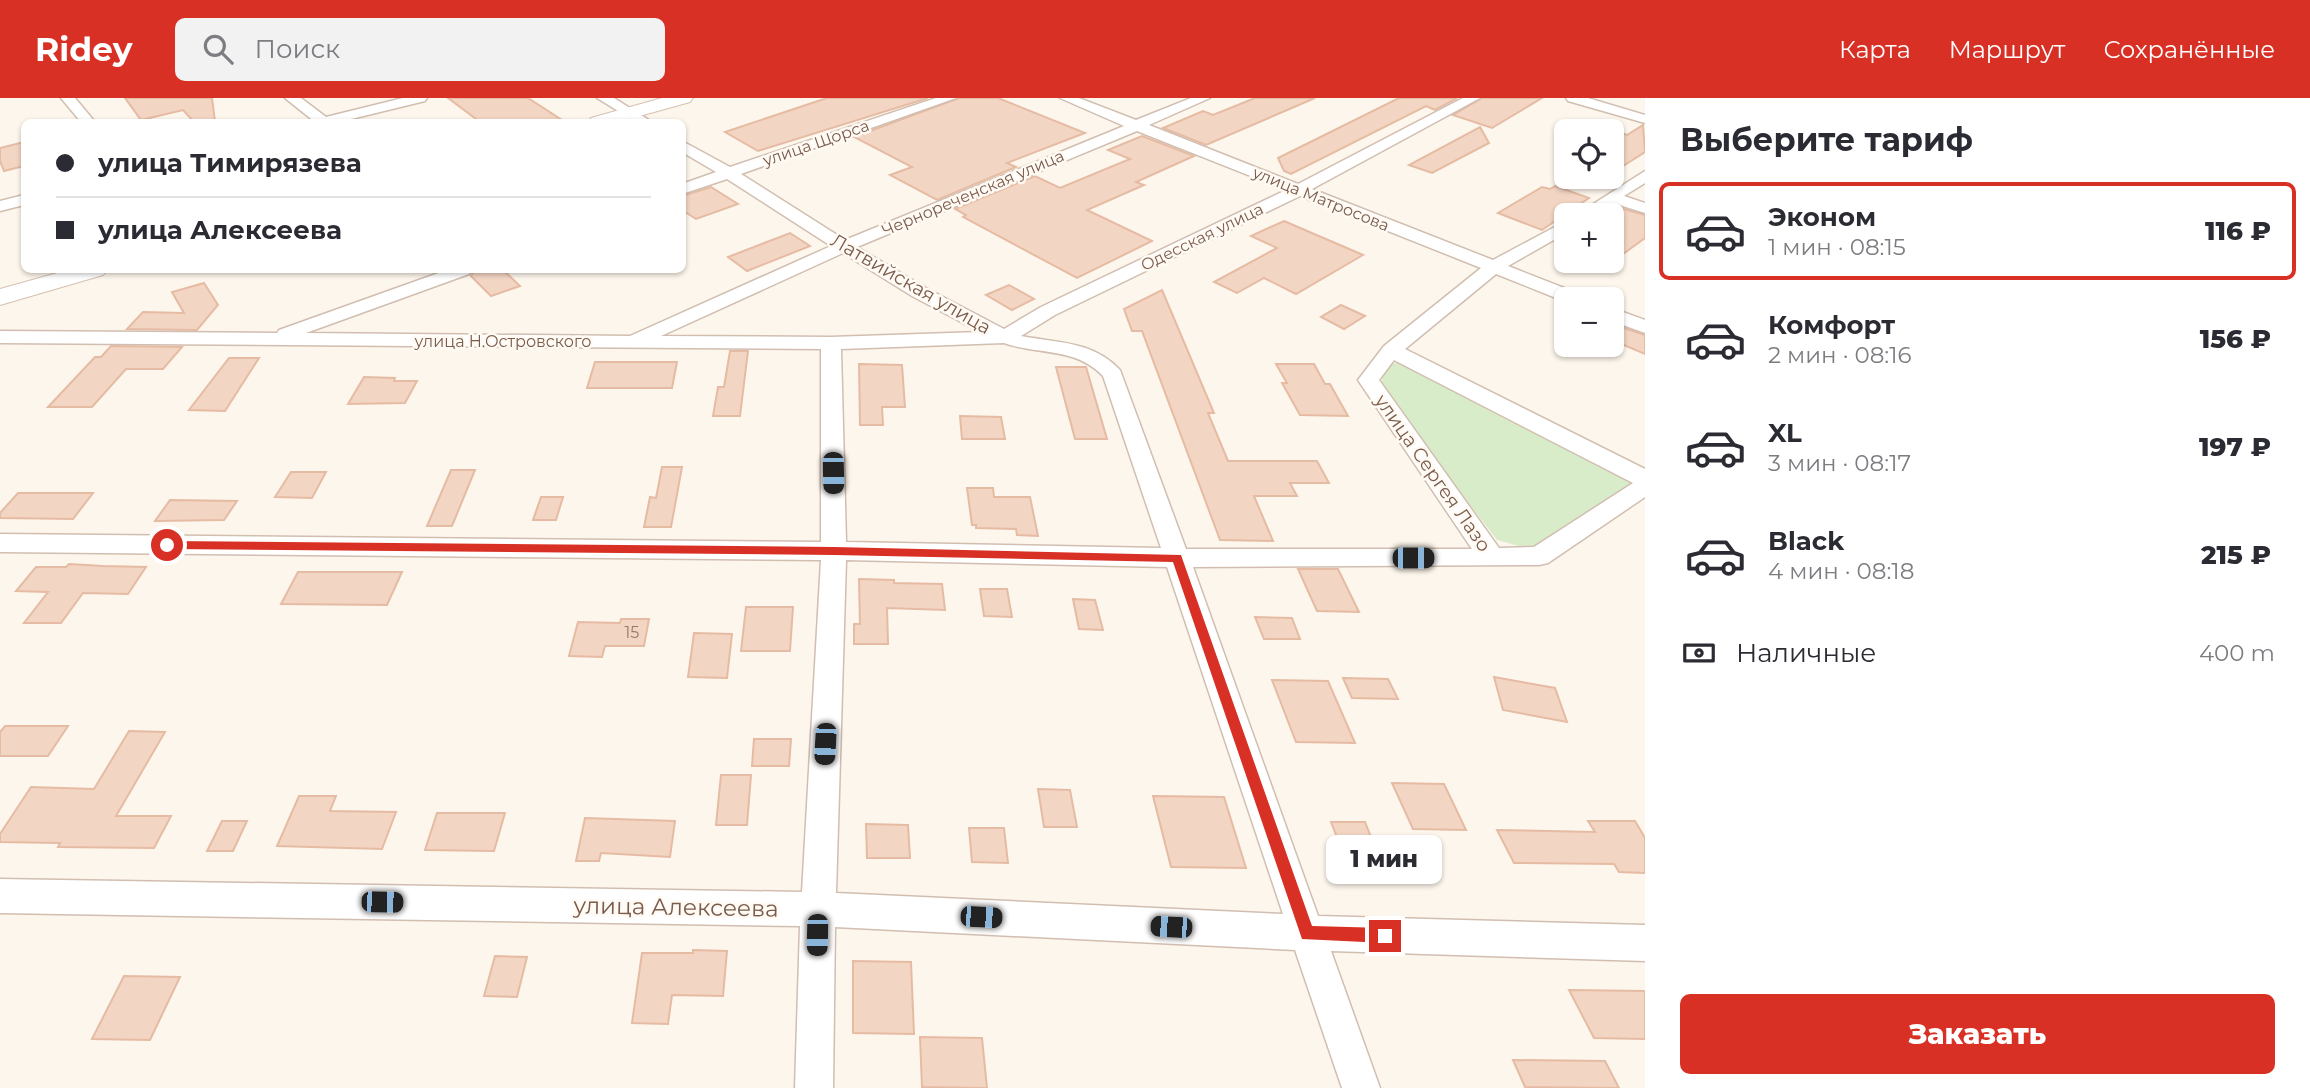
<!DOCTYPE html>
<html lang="ru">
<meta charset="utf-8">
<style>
body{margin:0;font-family:Montserrat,sans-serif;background:#f2f2f3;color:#2b2b33;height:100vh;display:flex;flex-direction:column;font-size:26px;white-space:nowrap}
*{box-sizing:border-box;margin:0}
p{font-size:23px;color:#7c7c81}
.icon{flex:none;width:38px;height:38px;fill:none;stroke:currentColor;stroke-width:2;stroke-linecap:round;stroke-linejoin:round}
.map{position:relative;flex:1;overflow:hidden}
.drawer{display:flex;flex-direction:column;background:#fff;width:665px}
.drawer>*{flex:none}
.top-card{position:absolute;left:21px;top:21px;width:665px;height:154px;border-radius:10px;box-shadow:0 2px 5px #0004;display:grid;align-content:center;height:154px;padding:0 35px;background:#fff}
.controls{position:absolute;left:1554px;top:21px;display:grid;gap:14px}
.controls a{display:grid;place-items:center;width:70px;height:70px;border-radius:10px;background:#fff;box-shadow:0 2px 5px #0004;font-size:35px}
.end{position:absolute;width:32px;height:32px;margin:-16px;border:9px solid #d93025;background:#fff;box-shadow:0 0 0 4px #fff}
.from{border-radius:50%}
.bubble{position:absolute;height:49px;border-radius:10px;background:#fff;box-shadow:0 2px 5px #0004;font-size:23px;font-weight:800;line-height:49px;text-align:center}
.car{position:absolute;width:21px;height:42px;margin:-21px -10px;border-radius:9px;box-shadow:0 0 5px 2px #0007;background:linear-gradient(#222 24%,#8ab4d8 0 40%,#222 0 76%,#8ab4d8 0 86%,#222 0)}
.top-card b{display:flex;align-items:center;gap:24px;height:66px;font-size:26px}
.top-card b+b{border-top:2px solid #e1e1e2}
.top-card i{width:18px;height:18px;background:#2b2b33}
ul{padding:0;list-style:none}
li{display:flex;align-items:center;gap:21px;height:98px;margin:0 14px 10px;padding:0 21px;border:4px solid transparent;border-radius:10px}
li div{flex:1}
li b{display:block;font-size:26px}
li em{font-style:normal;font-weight:800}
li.active{border-color:#d93025}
li>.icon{width:63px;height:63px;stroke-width:1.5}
h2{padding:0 35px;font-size:32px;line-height:84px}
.pay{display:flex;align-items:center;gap:18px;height:77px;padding:0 35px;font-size:26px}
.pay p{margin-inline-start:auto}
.button{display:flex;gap:14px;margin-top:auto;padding:14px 35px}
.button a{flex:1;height:80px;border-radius:10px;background:#d93025;color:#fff;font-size:28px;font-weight:800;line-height:80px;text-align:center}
header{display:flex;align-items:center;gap:42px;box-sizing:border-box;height:98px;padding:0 35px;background:#d93025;color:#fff}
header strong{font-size:33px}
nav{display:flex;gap:38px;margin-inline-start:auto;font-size:24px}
.search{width:490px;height:63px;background:#f2f2f3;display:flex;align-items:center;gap:18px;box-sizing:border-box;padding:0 24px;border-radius:10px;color:#7c7c81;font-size:26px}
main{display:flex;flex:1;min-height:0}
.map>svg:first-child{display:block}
.green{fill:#d8ecc9}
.building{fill:#f3d5c3;stroke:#e6bba3;stroke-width:2}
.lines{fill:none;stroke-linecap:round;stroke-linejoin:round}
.street-casing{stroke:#d1beb0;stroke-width:3}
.secondary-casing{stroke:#d6c0b0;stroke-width:2}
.street{fill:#fff;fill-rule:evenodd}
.secondary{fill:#fff;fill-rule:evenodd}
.route{fill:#d93025}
.labels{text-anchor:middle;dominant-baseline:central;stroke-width:5;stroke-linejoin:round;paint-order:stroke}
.far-street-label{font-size:16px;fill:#7a5c4d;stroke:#fffaf3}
.number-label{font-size:16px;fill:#987a6a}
.street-label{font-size:19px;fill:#7a5c4d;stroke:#fffaf3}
.near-street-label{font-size:23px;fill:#7a5c4d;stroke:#fffaf3}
</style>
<header>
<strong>Ridey</strong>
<div class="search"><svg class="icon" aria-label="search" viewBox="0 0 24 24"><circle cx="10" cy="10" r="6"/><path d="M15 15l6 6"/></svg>Поиск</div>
<nav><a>Карта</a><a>Маршрут</a><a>Сохранённые</a></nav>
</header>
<main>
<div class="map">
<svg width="1645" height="990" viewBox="0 0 1645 990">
<rect width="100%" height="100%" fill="#fdf6ec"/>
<polygon class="green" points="1402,264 1637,382 1530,451 1497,442 1381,291 1384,267"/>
<g class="building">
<polygon points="125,0 212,0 215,24 194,24 183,12 141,22"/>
<polygon points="448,0 528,0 565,24 480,24"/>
<polygon points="827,0 928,0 758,53 725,34"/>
<polygon points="959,0 998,0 1085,35 1007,65 1016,69 937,102 890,77 912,69 854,39"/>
<polygon points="1255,0 1315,0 1206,47 1163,30 1203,13 1213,17"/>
<polygon points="1399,0 1457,0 1435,12 1426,8 1291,76 1284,73 1278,60"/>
<polygon points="1482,0 1542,0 1492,30 1453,17"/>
<polygon points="1643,27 1645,54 1612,75 1612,32 1627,37"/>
<polygon points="1480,29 1489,45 1432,75 1409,67"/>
<polygon points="1142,38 1194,58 1136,84 1144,87 1087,112 1152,143 1077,180 963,119 966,117 955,111 1035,78 1060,90 1130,61 1108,52"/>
<polygon points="24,44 24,68 4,73 0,63 0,50"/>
<polygon points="1555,88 1589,100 1542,132 1498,115 1542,89 1550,91"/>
<polygon points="711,89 738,106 696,121 682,112 682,98"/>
<polygon points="1613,108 1645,117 1645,140 1612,164"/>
<polygon points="1284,123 1363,157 1296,196 1264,180 1237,195 1214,184 1277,150 1251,138"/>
<polygon points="790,135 810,148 747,173 728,159"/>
<polygon points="475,172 503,172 520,188 491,198 471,178"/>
<polygon points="204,185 218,207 197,232 127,231 143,214 184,215 172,194"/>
<polygon points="1009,187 1034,201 1012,212 986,197"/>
<polygon points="1162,192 1214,315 1208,315 1228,363 1317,363 1329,385 1290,385 1297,398 1254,398 1273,443 1220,442 1142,233 1132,233 1124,211"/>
<polygon points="1341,207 1365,218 1344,231 1321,219"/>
<polygon points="1612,226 1645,237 1645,256 1612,242"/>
<polygon points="111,248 182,249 163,271 126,271 92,309 48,309 95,259 101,259"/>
<polygon points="730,253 748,253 740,318 713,318 718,289 724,289"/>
<polygon points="229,260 259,260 225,313 189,312"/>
<polygon points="595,264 677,264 672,290 587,290"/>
<polygon points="859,266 902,267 905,309 882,309 883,327 860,327"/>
<polygon points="1276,266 1314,266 1325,286 1330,286 1348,318 1300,317 1282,285 1287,285"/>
<polygon points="1056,269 1086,269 1107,341 1075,341"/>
<polygon points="364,279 395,280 394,283 417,283 405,305 348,306"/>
<polygon points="960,318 1001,319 1005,341 962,341"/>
<polygon points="662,369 682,369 671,429 644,429 650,399 656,400"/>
<polygon points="451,372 475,372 452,428 427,428"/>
<polygon points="291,374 326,374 312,400 275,399"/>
<polygon points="967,390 993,390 994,399 1030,399 1038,438 1017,437 1016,431 976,430 976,427 972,427"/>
<polygon points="18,395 93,395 73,421 0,420 0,415"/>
<polygon points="541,399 563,399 556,422 533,422"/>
<polygon points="170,402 237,403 224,422 155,423"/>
<polygon points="69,466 103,468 146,469 128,496 83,495 61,525 24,525 48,494 16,493 36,469 66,469"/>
<polygon points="1298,471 1338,471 1359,514 1317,513"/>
<polygon points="298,474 402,474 387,507 281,506"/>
<polygon points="859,481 894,482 894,485 942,486 945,512 887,510 888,546 854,546 854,526 860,526"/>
<polygon points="980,491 1007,491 1012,519 984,518"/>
<polygon points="1073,501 1095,502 1103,532 1079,531"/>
<polygon points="746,509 793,509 790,553 741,553"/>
<polygon points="1255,519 1292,520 1300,541 1264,541"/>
<polygon points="621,521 649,521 644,548 605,548 602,559 569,558 578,524 620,525"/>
<polygon points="694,535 732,536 727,580 688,579"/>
<polygon points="1494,579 1555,590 1567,624 1503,612"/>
<polygon points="1343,580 1388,581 1398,601 1352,600"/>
<polygon points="1272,582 1328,583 1355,645 1296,644"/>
<polygon points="5,628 68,628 48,658 0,658 0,634"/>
<polygon points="129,633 165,634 116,718 171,718 154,750 58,749 60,745 0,744 0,736 31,689 94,691"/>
<polygon points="754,641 791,641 789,668 752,668"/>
<polygon points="721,677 751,677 747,727 716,727"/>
<polygon points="1392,685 1444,686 1466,732 1413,731"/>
<polygon points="1038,691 1070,692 1077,729 1044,729"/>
<polygon points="299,698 336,698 330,713 396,714 382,751 277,748"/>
<polygon points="1153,698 1224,699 1246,770 1171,769"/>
<polygon points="437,715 505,715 494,753 425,752"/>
<polygon points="585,720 675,723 670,759 601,755 599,763 576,763"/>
<polygon points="222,723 247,723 233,753 207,753"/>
<polygon points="1588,723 1635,723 1645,740 1645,775 1619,774 1614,766 1514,765 1497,732 1595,734"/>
<polygon points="1331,724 1365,724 1380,762 1346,762"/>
<polygon points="866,726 908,727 910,760 867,760"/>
<polygon points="969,730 1004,730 1008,765 972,764"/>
<polygon points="693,852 727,853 723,898 672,897 668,926 632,925 642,855 693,855"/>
<polygon points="495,858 527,859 517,899 484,898"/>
<polygon points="853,863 911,864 914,936 853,935"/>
<polygon points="124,878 180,879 150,942 92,941"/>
<polygon points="1569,892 1645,893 1645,941 1594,940"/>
<polygon points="920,939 982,940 987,990 922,989"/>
<polygon points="1513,962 1605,963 1619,990 1525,989"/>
</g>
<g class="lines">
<defs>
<g id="street">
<polygon points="61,0 75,0 95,24 81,24"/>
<polygon points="285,0 301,0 326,19 403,0 427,0 425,3 339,24 315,24"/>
<polygon points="597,0 614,0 652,24 636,24"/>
<path d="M936,0H956L741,76L845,142L1124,28L1060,0H1079L1136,22L1191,0H1210L1149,27L1298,86L1463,0H1480L1312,91L1493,162L1566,123V135L1508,168L1582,197L1584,201H1566V204L1496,176L1405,251L1645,371V399L1548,465L1539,467L1193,469L1318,818L1645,827V863L1331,853L1380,990H1342L1295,852L835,829L833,990H795L800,828L0,815V781L802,794L821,462L0,454V436L821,444V251L0,245V233L277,235L279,232L447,172H472L469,176L306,235L630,238L831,148L727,81L682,96V86L716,74L682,54V43L730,69ZM1137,33L1286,92L1041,209L1004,231L926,190L857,149ZM1300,98L1481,170L1384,248L1358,282L1472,451H1186L1120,272C1093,243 1058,245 1021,238L1055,217ZM843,155L912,198L980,234L831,239L661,238ZM1004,245C1038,257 1076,249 1103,278L1161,450L846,444L841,251ZM1394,262L1633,385L1534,449L1499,450L1379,282ZM846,462L1167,469L1283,816L836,795Z"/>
<polygon points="1566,0 1588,0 1645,17 1645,25 1568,3"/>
<polygon points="1645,73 1645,85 1624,98 1645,105 1645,115 1613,105 1595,117 1576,117"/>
<polygon points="24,97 24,107 0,113 0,103"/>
<polygon points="1612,210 1645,222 1645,235 1612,223"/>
</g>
<g id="secondary">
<polygon points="662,0 693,0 690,4 618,24 588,24 591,20"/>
<polygon points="68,172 107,172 103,177 0,207 0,191"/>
</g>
</defs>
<use href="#street" class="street-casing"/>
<use href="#secondary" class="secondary-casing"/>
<use href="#street" class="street"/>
<use href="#secondary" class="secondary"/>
</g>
<polygon class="route" points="167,443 834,449 1181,457 1312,828 1385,830 1390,832 1393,838 1390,843 1385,845 1302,841 1173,464 834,457 167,451 161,447"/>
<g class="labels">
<g class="far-street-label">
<text transform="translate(816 45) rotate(-19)">улица Щорса</text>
<text transform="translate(973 95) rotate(-23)">Чернореченская улица</text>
<text transform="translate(1321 101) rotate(22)">улица Матросова</text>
<text transform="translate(1202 139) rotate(-26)">Одесская улица</text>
<text x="503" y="243">улица Н.Островского</text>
</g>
<g class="number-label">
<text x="632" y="534">15</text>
</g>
<g class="street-label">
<text transform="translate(911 186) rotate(30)">Латвийская улица</text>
<text transform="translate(1433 375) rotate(55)">улица Сергея Лазо</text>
</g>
<g class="near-street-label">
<text transform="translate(676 809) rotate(1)">улица Алексеева</text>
</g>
</g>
</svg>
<div class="controls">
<a><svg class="icon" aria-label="locate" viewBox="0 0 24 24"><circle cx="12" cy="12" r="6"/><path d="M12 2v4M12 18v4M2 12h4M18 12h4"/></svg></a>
<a>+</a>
<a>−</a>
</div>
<i class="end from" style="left:167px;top:447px"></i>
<i class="end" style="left:1385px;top:838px"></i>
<div class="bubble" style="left:1326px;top:737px;width:116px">1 мин</div>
<i class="car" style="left:833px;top:375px;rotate:179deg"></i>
<i class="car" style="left:1413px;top:460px;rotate:90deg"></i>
<i class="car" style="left:825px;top:646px;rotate:183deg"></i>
<i class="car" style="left:382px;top:804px;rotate:91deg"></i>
<i class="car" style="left:981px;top:819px;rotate:93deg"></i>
<i class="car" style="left:1171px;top:829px;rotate:273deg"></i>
<i class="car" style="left:817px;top:837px;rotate:181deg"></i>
<div class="top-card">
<b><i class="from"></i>улица Тимирязева</b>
<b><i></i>улица Алексеева</b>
</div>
</div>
<section class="drawer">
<h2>Выберите тариф</h2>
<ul>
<li class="active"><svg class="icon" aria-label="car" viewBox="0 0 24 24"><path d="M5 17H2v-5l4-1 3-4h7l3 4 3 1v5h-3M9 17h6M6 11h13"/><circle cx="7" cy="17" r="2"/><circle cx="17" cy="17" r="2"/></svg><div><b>Эконом</b><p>1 мин · 08:15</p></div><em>116 ₽</em></li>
<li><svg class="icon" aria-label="car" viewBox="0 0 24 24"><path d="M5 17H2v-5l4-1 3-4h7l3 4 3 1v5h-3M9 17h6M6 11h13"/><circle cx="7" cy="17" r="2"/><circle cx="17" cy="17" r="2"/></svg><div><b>Комфорт</b><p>2 мин · 08:16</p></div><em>156 ₽</em></li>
<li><svg class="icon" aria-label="car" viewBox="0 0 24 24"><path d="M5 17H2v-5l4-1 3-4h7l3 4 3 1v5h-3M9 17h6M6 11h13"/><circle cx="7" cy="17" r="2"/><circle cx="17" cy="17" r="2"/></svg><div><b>XL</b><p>3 мин · 08:17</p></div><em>197 ₽</em></li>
<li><svg class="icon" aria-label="car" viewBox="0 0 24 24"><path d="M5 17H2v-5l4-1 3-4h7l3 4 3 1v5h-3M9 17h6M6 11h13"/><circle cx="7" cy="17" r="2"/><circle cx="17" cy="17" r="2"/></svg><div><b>Black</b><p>4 мин · 08:18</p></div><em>215 ₽</em></li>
</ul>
<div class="pay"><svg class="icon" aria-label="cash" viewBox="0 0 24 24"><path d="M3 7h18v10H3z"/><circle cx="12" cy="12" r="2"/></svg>Наличные<p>400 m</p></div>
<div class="button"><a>Заказать</a></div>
</section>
</main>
